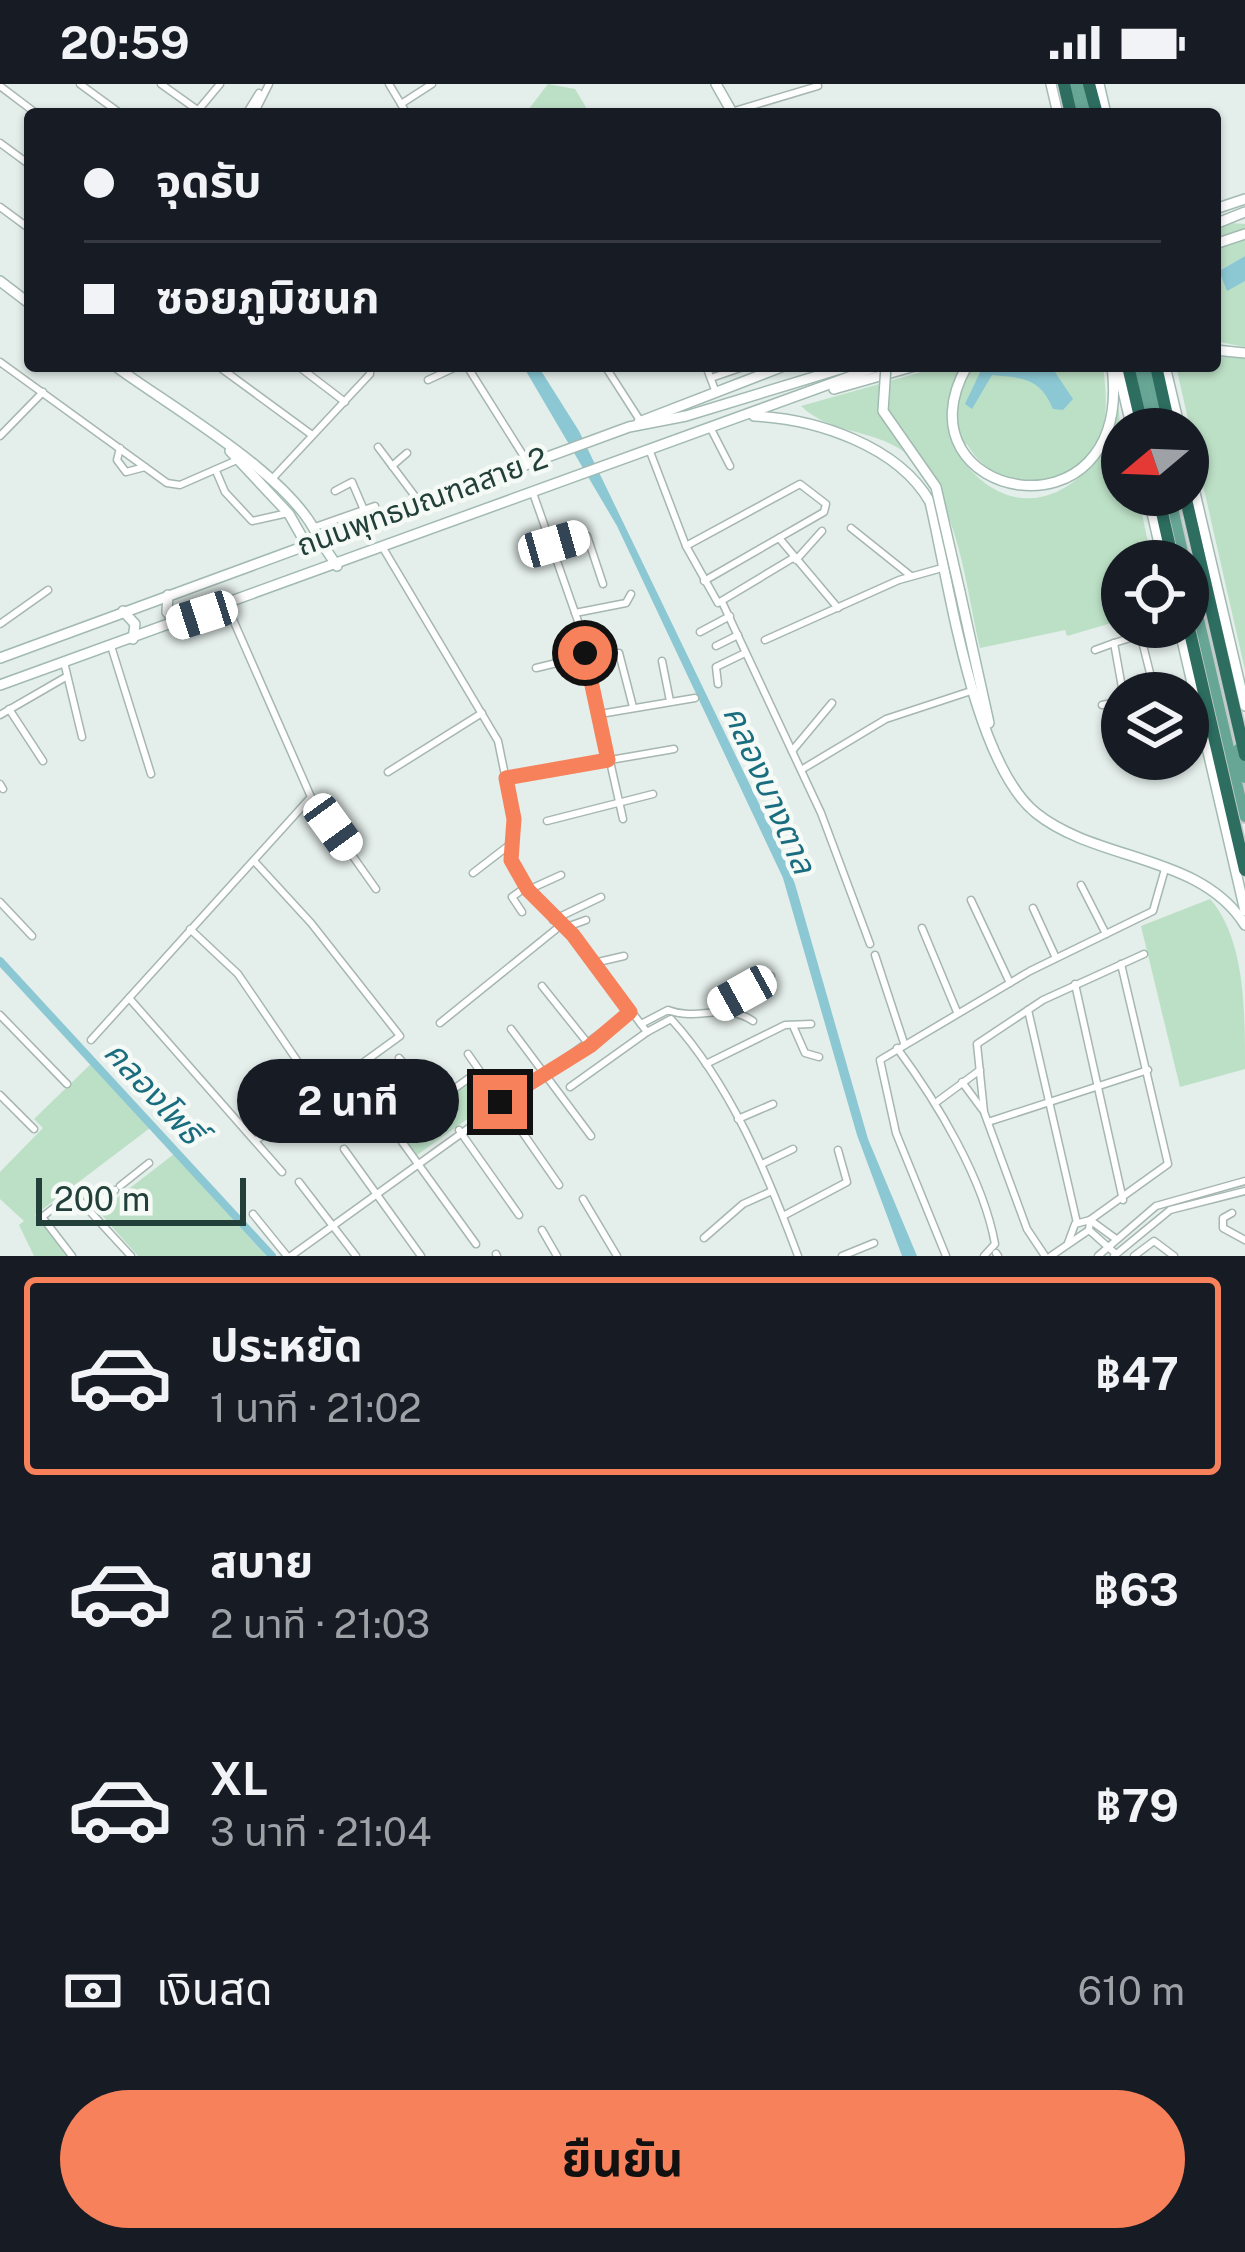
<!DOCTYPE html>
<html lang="th">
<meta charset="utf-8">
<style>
body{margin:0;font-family:"Public Sans","Noto Sans Thai",sans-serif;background:#20242c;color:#f1f3f6;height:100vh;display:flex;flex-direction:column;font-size:45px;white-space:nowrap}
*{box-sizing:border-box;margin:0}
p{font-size:39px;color:#9ea1a6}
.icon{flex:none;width:66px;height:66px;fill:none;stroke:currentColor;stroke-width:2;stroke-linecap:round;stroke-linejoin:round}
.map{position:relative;height:1172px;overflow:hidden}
.panel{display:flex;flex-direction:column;background:#171b24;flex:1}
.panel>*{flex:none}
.top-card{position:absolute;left:24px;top:24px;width:1197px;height:264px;border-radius:12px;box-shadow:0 3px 9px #0004;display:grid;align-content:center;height:264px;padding:0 60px;background:#171b24}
.needle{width:78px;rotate:251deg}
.fabs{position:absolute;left:1101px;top:324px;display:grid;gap:24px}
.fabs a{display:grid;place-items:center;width:108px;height:108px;border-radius:50%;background:#171b24;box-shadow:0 3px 9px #0004;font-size:60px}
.scale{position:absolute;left:36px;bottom:30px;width:210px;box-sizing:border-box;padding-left:12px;border:6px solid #224039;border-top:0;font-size:33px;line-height:42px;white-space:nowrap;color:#224039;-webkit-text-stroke:9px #f5faf7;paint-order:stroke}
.end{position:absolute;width:54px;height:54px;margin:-27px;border:15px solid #f6815a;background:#111;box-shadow:0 0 0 6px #111}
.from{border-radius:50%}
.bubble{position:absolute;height:84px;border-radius:42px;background:#171b24;box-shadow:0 3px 9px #0004;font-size:39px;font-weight:700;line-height:84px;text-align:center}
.car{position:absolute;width:36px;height:72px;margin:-36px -18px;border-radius:15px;box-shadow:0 0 9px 3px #0007;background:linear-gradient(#fff 24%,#345 0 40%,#fff 0 76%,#345 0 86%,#fff 0)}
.top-card b{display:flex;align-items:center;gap:42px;height:114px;font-size:45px}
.top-card b+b{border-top:3px solid #363941}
.top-card i{width:30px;height:30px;background:#f1f3f6}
ul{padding:21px 0 0;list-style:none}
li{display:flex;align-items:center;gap:36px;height:198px;margin:0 24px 18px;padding:0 36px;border:6px solid transparent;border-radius:12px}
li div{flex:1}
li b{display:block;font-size:45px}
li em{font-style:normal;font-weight:700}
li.active{border-color:#f6815a}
li>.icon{width:108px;height:108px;stroke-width:1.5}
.pay{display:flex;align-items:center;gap:30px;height:132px;padding:0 60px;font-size:45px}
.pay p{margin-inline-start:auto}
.action{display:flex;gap:24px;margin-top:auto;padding:24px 60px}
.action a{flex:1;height:138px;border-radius:72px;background:#f6815a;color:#111;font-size:48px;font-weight:700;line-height:138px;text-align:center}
.status{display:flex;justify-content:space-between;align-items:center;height:84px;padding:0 60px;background:#171b24;direction:ltr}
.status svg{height:33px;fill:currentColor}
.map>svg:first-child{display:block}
.green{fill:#bce0c6}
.water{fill:#8bc8d4}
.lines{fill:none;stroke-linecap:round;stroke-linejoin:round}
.canal{stroke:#8bc8d4;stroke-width:8}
.street-casing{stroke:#a6b6b1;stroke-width:9}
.secondary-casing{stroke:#a2bab2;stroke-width:12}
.primary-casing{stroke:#c1cac8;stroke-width:14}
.highway-casing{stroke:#c1cac8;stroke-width:15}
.street{stroke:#fff;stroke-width:6}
.secondary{stroke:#fff;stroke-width:9}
.primary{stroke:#67a595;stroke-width:10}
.highway{stroke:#2d6e61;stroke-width:12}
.secondary-bridge-casing{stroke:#a2bab2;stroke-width:12;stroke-linecap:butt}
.secondary-bridge{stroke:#fff;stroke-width:9}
.route{stroke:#f6815a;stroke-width:15}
.labels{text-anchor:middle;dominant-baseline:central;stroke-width:9;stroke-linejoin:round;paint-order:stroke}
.street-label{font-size:30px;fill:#224039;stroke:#f5faf7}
.water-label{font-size:33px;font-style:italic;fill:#1a6d7f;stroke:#f5faf7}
</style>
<div class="status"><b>20:59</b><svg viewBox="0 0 49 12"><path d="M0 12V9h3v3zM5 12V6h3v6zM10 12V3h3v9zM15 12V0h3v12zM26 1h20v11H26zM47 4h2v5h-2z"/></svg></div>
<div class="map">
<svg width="1245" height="1172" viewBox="0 0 1245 1172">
<rect width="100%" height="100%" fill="#e4eeea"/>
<g class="green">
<polygon points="548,0 575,5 590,30 525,30"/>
<polygon points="1215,138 1245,140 1245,172 1219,187 1227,206 1245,197 1245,263 1215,257"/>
<polygon points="1215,271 1245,274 1245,586 1176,282 1215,282"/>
<path d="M943,282H1103C1106,307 1109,334 1098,357C1072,411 994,410 967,360L956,367C1013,454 1097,410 1119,324L1122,411H1138L1152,477H1122V536L1067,552L1065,546L980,564C965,501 958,407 903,367C872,345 830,350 801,322Z"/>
<path d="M1210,815C1245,855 1245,926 1245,985L1180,1003L1141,842Z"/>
<polygon points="93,978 150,1044 35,1131 68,1172 34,1172 19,1141 24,1137 0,1115 0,1088 43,1044 34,1035"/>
<polygon points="477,991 494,1016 417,1071 400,1048"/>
<polygon points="174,1070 266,1172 138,1172 99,1128"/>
</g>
<g class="water">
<polygon points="1245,172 1245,197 1227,207 1219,187"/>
<polygon points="523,282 538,282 579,347 778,759 795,800 868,1055 917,1172 902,1172 857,1051 783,794 617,442"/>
<path d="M983,282H1051L1073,315L1063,326L1053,325C1040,294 1024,294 992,291L972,325L965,320Z"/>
</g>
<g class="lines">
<polyline class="canal" points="0,877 272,1172"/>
<defs>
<g id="street">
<polyline points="80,0 121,30"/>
<polyline points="161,0 203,30"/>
<polyline points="389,0 407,30"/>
<polyline points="0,2 37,30"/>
<polyline points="401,20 432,0"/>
<polyline points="253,21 258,22 269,0"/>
<polyline points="731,28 818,2"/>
<polyline points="195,30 220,0"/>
<polyline points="246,30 259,9"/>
<polyline points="0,59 30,81"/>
<polyline points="0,123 30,145"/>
<polyline points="0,278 167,399 180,401 237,376"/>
<polyline points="218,282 312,351"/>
<polyline points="298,282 345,318"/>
<polyline points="467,282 528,379"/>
<polyline points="605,282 641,338"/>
<polyline points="706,282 715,306"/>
<polyline points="711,294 746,282"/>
<polyline points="428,296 458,282"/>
<polyline points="710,343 730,382"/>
<polyline points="0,352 43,308"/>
<polyline points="378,363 420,419"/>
<polyline points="120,364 117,376 126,388 145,383"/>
<polyline points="649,365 686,462 718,519 793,474"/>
<polyline points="392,382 407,369"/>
<polyline points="216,387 225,408 252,437 288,429"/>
<polyline points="272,395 370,290 370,282"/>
<polyline points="335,407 352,398 364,426"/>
<polyline points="533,409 579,540 623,735"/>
<polyline points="315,443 375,422"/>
<polyline points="851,444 911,492"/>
<polyline points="779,454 838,524"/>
<polyline points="554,460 587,452 603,500"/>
<polyline points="686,462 800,400 826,420 824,428 704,497"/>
<path d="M383,464L498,657L514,735L509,771L526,803L573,851L647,948L671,935C731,1001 767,1089 798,1172"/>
<polyline points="796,476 822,447"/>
<polyline points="723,520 821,729 870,860"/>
<polyline points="575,529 626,519 631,510"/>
<polyline points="0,540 48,506"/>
<polyline points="700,548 730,532"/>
<polyline points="1140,549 1155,609"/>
<polyline points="765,556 899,496 942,484"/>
<polyline points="111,562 151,690"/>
<polyline points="716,562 738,551"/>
<polyline points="1095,566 1114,559"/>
<polyline points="585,569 619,569 633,623"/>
<polyline points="662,577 670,617"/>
<polyline points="64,578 82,653"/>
<polyline points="536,584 586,572"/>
<polyline points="718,600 716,583 745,569"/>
<polyline points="1123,609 1114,559 1166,543"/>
<polyline points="1102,621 1122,617"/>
<polyline points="9,625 43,677"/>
<polyline points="600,630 695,614"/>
<polyline points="0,631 64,594"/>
<polyline points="792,667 832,619"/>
<polyline points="801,686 886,635 971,607"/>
<polyline points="388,688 482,629"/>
<polyline points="506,694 674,665"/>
<polyline points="0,700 3,705"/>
<polyline points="311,713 376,805"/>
<polyline points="547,737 653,710"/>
<polyline points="473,789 508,762"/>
<polyline points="1081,801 1106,850"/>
<polyline points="528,806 561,791"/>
<polyline points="971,816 1010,899"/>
<polyline points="0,818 32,852"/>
<polyline points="1033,824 1056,874"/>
<polyline points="522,828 512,813 526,803"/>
<polyline points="553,836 601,813"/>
<polyline points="564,844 586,836"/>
<polyline points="922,844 957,928"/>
<polyline points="190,845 238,890 339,1038"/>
<polyline points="875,871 904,959"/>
<polyline points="594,879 624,872"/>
<polyline points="1075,900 1123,1116"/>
<polyline points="542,902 590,962"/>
<polyline points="129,914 282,1088"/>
<polyline points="715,924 771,892"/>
<polyline points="1028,926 1077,1139"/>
<polyline points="0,931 67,1000"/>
<polyline points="440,939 560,842"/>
<path d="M641,940L668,926C699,938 723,917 753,937"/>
<polyline points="794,944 805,969 819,973"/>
<polyline points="511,945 591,1052"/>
<polyline points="91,956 311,713 227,522"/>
<path d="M897,964C937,1018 983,1094 995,1160L984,1172"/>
<polyline points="468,970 559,1101"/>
<polyline points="399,974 436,1017"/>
<polyline points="706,980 785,941 811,940"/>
<polyline points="962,998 982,1025"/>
<polyline points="570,1003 647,948"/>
<polyline points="0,1011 34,1045"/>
<polyline points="938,1017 980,986"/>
<polyline points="738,1035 773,1020"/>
<polyline points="387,1037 476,1160"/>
<polyline points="988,1038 1148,986"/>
<polyline points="459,1046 519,1131"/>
<polyline points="395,1047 479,987"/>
<polyline points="255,1057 400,952 311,839 255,778"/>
<polyline points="344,1065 421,1172"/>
<polyline points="762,1080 793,1065"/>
<polyline points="299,1098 356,1172"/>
<polyline points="120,1102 149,1079"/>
<polyline points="583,1115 617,1172"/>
<polyline points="90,1125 115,1106"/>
<polyline points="1232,1129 1223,1134 1223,1144 1245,1156"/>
<polyline points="253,1130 287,1172"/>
<polyline points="783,1132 847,1098 838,1066"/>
<polyline points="542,1146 557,1172"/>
<polyline points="1089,1146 1090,1136 1168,1080 1121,880"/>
<polyline points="704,1154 743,1120 772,1107"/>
<polyline points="1068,1159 1075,1140 1090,1136 1116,1155"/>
<polyline points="996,1169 998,1172"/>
<polyline points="496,1170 497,1172"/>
<polyline points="72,1172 42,1133 73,1109 131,1172"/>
<polyline points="291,1172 630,928"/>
<polyline points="842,1172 874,1159"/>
<polyline points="946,1172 896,1049 880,976 1030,887 1153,827 1165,785"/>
<polyline points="1045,1172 1027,1145 984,1028 977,960 1043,916 1144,870"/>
<polyline points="1051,1172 1089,1146 1116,1170"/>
<polyline points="1098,1172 1156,1122 1245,1097"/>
<polyline points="1114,1172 1170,1126 1245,1107"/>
<polyline points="1134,1172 1154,1157 1174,1172"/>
</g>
<g id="secondary">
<polyline points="716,0 733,30"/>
<polyline points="1051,0 1058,30"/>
<polyline points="1099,0 1106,30"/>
<polyline points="1215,125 1245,115"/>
<polyline points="1215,140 1245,128"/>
<polyline points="1215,160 1245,150"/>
<polyline points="0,197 30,220"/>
<polyline points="1215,266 1245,269"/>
<path d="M115,282C172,324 293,392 319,455"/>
<path d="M967,282C891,416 1135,465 1112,282"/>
<polyline points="1165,282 1180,345"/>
<polyline points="1118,286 1132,345"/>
<polyline points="834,305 915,282"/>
<path d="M754,332C817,335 898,362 930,418C949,498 973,678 1036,729C1097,778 1201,770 1245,841"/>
<polyline points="639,338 784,282"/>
<polyline points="230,367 289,430 306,460"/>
<polyline points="1188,379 1245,622"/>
<polyline points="1148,411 1163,477"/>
<polyline points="327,452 325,464 337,482"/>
<polyline points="960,508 989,639"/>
<polyline points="168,511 167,528 177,540"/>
<polyline points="123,527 135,540 133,555"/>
<polyline points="1179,543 1245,827"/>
<polyline points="0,574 629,343 686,332 850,282"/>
<polyline points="0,601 879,282"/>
</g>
<g id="primary">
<polyline points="1072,0 1079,30"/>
<polyline points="1082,0 1089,30"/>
<polyline points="1139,282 1154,345"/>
<polyline points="1149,282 1164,345"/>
<polyline points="1170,411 1185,477"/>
<polyline points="1188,488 1245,733"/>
<polyline points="1238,665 1245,694"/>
</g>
<g id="highway">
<polyline points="1064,0 1071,30"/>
<polyline points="1089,0 1097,30"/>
<polyline points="1128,282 1143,345"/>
<polyline points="1156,282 1170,345"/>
<polyline points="1158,411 1173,477"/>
<polyline points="1185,411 1245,671"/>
<polyline points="1188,540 1245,786"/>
</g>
</defs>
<use href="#street" class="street-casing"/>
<use href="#secondary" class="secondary-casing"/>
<use href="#primary" class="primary-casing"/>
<use href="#highway" class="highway-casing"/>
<use href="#street" class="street"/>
<use href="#secondary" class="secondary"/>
<use href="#primary" class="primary"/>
<use href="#highway" class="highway"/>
<defs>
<polyline id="secondary-bridge" points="886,282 883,327 936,403 960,508"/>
</defs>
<use href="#secondary-bridge" class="secondary-bridge-casing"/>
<use href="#secondary-bridge" class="secondary-bridge"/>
</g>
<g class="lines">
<polyline class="route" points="500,1018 590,962 630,928 573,851 528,806 511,776 514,735 506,694 608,676 585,569"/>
</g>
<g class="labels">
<g class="street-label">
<text transform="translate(422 417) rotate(-20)">ถนนพุทธมณฑลสาย 2</text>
</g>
<g class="water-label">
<text transform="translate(770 705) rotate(66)">คลองบางตาล</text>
<text transform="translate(154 1008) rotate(47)">คลองโพธิ์</text>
</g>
</g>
</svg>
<div class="fabs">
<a><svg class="needle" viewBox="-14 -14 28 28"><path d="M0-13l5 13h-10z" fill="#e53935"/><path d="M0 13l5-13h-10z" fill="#9ea1a6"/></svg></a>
<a><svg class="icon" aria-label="locate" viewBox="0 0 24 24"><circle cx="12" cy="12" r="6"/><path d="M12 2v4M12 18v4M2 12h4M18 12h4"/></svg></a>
<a><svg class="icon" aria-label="layers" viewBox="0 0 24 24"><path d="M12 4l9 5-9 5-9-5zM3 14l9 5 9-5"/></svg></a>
</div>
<div class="scale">200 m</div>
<i class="end from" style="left:585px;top:569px"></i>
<i class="end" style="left:500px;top:1018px"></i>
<div class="bubble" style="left:237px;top:975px;width:222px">2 นาที</div>
<i class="car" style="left:554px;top:460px;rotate:74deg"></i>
<i class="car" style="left:202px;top:531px;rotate:252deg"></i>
<i class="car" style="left:333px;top:743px;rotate:144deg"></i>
<i class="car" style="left:742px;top:909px;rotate:241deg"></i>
<div class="top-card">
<b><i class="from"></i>จุดรับ</b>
<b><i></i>ซอยภูมิชนก</b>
</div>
</div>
<section class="panel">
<ul>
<li class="active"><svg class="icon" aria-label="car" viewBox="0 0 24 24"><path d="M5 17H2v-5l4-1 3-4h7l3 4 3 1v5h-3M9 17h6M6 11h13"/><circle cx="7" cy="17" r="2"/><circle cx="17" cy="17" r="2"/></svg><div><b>ประหยัด</b><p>1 นาที · 21:02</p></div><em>฿47</em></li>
<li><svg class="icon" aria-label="car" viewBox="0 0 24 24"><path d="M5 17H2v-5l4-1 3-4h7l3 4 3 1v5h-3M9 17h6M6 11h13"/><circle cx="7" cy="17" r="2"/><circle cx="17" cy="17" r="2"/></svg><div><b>สบาย</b><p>2 นาที · 21:03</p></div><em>฿63</em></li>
<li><svg class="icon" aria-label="car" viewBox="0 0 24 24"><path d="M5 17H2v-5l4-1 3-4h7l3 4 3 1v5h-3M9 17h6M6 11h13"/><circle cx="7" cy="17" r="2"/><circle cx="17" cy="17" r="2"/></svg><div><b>XL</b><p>3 นาที · 21:04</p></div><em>฿79</em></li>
</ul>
<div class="pay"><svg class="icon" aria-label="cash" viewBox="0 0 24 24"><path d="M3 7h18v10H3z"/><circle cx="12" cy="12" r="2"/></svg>เงินสด<p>610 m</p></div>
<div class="action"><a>ยืนยัน</a></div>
</section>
